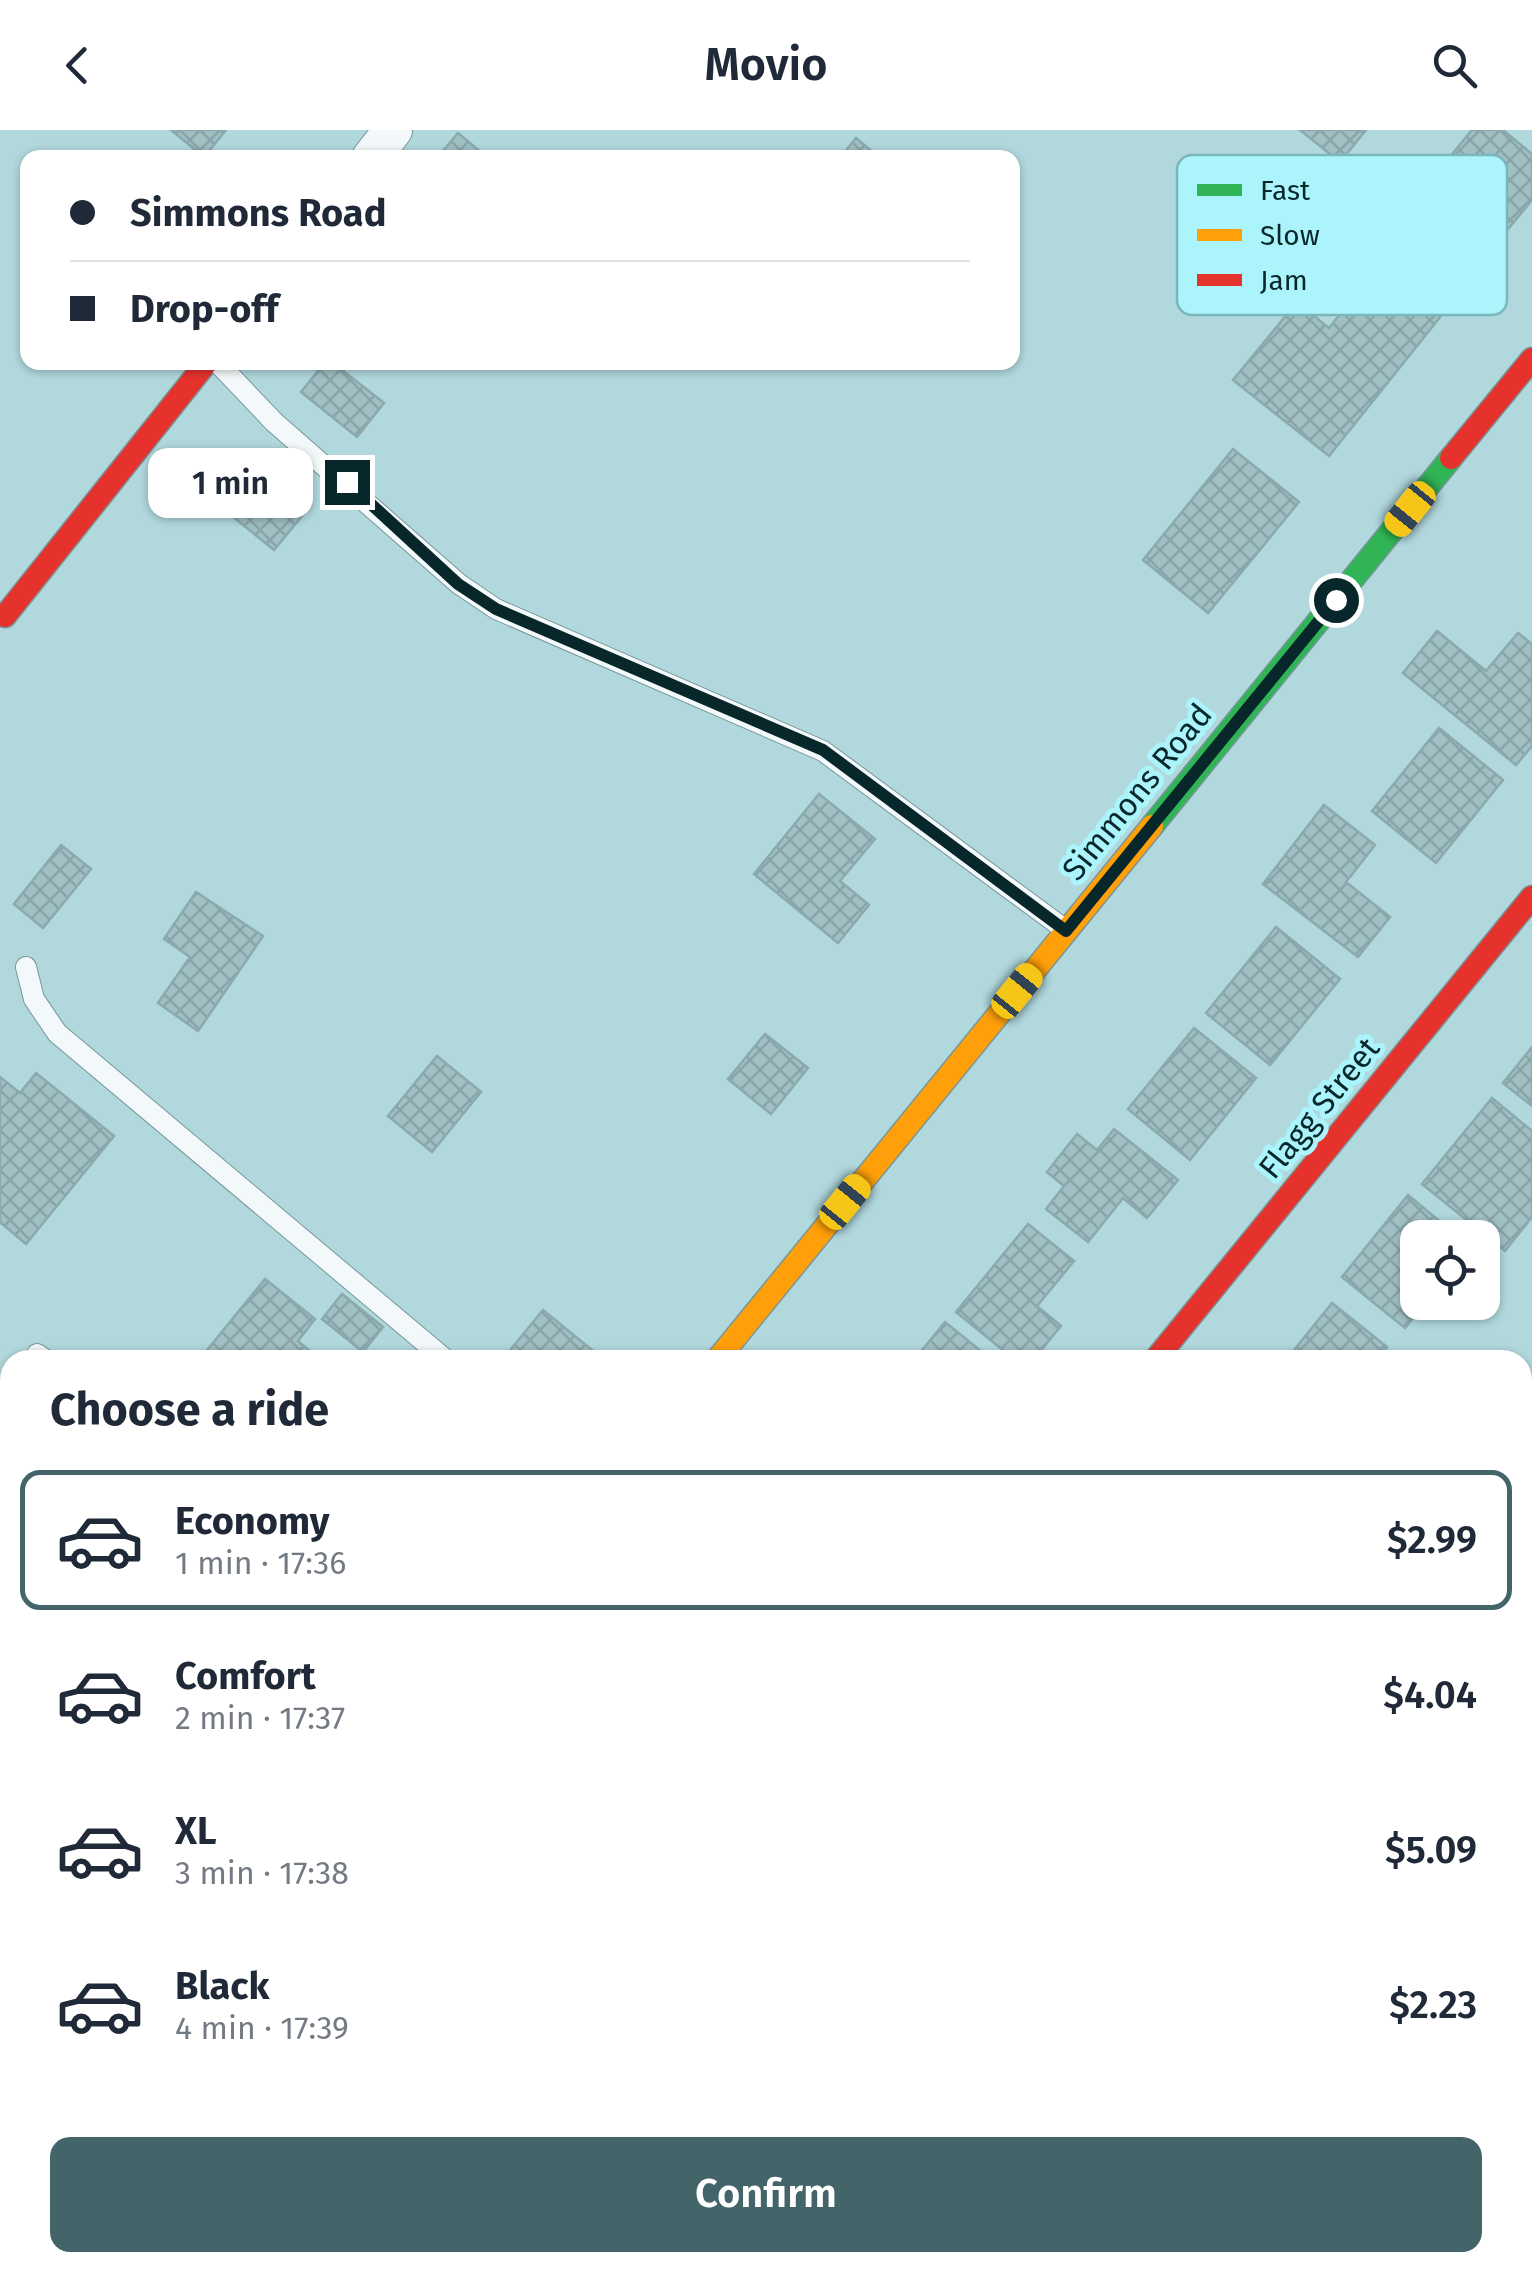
<!DOCTYPE html>
<meta charset="utf-8">
<style>
body{margin:0;font-family:"Fira Sans",sans-serif;background:#f2f2f3;color:#1f2937;height:100vh;display:flex;flex-direction:column;font-size:38px;white-space:nowrap}
*{box-sizing:border-box;margin:0}
p{font-size:32px;color:#747a83}
.icon{flex:none;width:55px;height:55px;fill:none;stroke:currentColor;stroke-width:2;stroke-linecap:round;stroke-linejoin:round}
.map{position:relative;flex:1;overflow:hidden}
.side{position:absolute;left:0px;top:1220px;width:1532px;height:922px;display:flex;flex-direction:column;background:#fff;border-radius:30px 30px 0 0;box-shadow:0 2px 8px #0004}
.side>*{flex:none}
.top-card{position:absolute;left:20px;top:20px;width:1000px;height:220px;border-radius:20px;box-shadow:0 2px 8px #0004;display:grid;align-content:center;height:220px;padding:0 50px;background:#fff}
.buttons{position:absolute;left:1400px;top:1090px;display:grid;gap:20px}
.buttons a{display:grid;place-items:center;width:100px;height:100px;border-radius:20px;background:#fff;box-shadow:0 2px 8px #0004;font-size:50px}
.end{position:absolute;width:45px;height:45px;margin:-22px;border:12px solid #08272a;background:#fff;box-shadow:0 0 0 5px #fff}
.from{border-radius:50%}
.bubble{position:absolute;height:70px;border-radius:20px;background:#fff;box-shadow:0 2px 8px #0004;font-size:32px;font-weight:600;line-height:70px;text-align:center}
.car{position:absolute;width:30px;height:60px;margin:-30px -15px;border-radius:12px;box-shadow:0 0 8px 2px #0007;background:linear-gradient(#f5c518 24%,#345 0 40%,#f5c518 0 76%,#345 0 86%,#f5c518 0)}
.top-card b{display:flex;align-items:center;gap:35px;height:95px;font-size:38px}
.top-card b+b{border-top:2px solid #e0e1e3}
.top-card i{width:25px;height:25px;background:#1f2937}
ul{padding:0;list-style:none}
li{display:flex;align-items:center;gap:30px;height:140px;margin:0 20px 15px;padding:0 30px;border:5px solid transparent;border-radius:20px}
li div{flex:1}
li b{display:block;font-size:38px}
li em{font-style:normal;font-weight:600}
li.on{border-color:#436569}
li>.icon{width:90px;height:90px;stroke-width:1.5}
h2{padding:0 50px;font-size:45px;line-height:120px}
.action{display:flex;gap:20px;margin-top:auto;padding:20px 50px}
.action a{flex:1;height:115px;border-radius:20px;background:#436569;color:#fff;font-size:40px;font-weight:600;line-height:115px;text-align:center}
header{display:flex;justify-content:space-between;align-items:center;height:130px;padding:0 50px;background:#fff;font-size:45px;font-weight:600}
.map>svg:first-child{display:block}
.building{fill:url(#building-cross-hatch);stroke:#8aaaad;stroke-width:2.5}
.lines{fill:none;stroke-linecap:round;stroke-linejoin:round}
.lane-casing{stroke:#77979a;stroke-width:22}
.street-casing{stroke:#77979a;stroke-width:40}
.fast-casing{stroke:#77979a;stroke-width:25}
.slow-casing{stroke:#77979a;stroke-width:25}
.jam-casing{stroke:#77979a;stroke-width:25}
.lane{stroke:#f3f9fa;stroke-width:20}
.street{stroke:#f3f9fa;stroke-width:38}
.fast{stroke:#30b455;stroke-width:22}
.slow{stroke:#ff9f0a;stroke-width:22}
.jam{stroke:#e5322d;stroke-width:22}
.route{stroke:#08272a;stroke-width:12}
.labels{text-anchor:middle;dominant-baseline:central;stroke-width:10;stroke-linejoin:round;paint-order:stroke}
.street-label{font-size:32px;fill:#08272a;stroke:#abf4fc}
.key{fill:#abf4fc;stroke:#7ab6bd;stroke-width:2.5}
.key-label{font-size:28px;fill:#08272a}
</style>
<header><svg class="icon" aria-label="back" viewBox="0 0 24 24"><path d="M15 5l-7 7 7 7"/></svg>Movio<svg class="icon" aria-label="search" viewBox="0 0 24 24"><circle cx="10" cy="10" r="6"/><path d="M15 15l6 6"/></svg></header>
<div class="map">
<svg width="1532" height="2141" viewBox="0 0 1532 2141">
<defs>
<pattern id="building-cross-hatch" width="8" height="8" patternUnits="userSpaceOnUse" patternTransform="scale(2.5)"><rect width="8" height="8" fill="#a1c0c4"/><path d="M0 0l8 8M0 8l8-8" fill="none" stroke="#89a5a9"/></pattern>
</defs>
<rect width="100%" height="100%" fill="#b0d8dd"/>
<g class="building">
<polygon points="171,0 226,0 204,27"/>
<polygon points="1300,0 1366,0 1340,32"/>
<polygon points="1472,0 1503,0 1532,24 1532,70 1461,156 1414,117 1452,71 1429,52"/>
<polygon points="458,3 488,28 437,28"/>
<polygon points="856,8 880,28 840,28"/>
<polygon points="1387,126 1449,176 1329,326 1233,250 1297,172 1329,198"/>
<polygon points="325,232 332,232 384,273 357,307 301,262"/>
<polygon points="1233,319 1299,372 1208,483 1143,430"/>
<polygon points="247,324 311,375 274,420 211,369"/>
<polygon points="1437,501 1486,541 1518,503 1532,514 1532,616 1516,635 1403,543"/>
<polygon points="1439,598 1503,650 1436,733 1372,681"/>
<polygon points="819,664 875,709 840,751 869,775 838,813 754,744"/>
<polygon points="1324,675 1375,715 1346,752 1390,787 1358,827 1263,754"/>
<polygon points="61,715 91,739 43,798 14,774"/>
<polygon points="196,762 263,806 198,901 158,873 190,827 164,809"/>
<polygon points="1276,797 1340,849 1270,935 1206,883"/>
<polygon points="1194,898 1256,948 1190,1030 1128,979"/>
<polygon points="765,904 808,938 771,984 728,949"/>
<polygon points="1532,917 1532,976 1503,953"/>
<polygon points="437,926 481,962 432,1022 388,986"/>
<polygon points="36,943 114,1006 26,1114 0,1092 0,947 20,963"/>
<polygon points="1492,968 1532,1001 1532,1087 1505,1121 1422,1054"/>
<polygon points="1114,999 1178,1050 1147,1088 1123,1068 1088,1112 1046,1079 1064,1056 1047,1042 1077,1004 1097,1020"/>
<polygon points="1408,1065 1460,1108 1418,1108 1418,1172 1426,1172 1405,1198 1342,1147"/>
<polygon points="1028,1094 1074,1131 1037,1176 1061,1196 1033,1230 1015,1230 956,1182"/>
<polygon points="265,1149 315,1189 298,1211 321,1230 199,1230"/>
<polygon points="342,1164 383,1197 363,1222 322,1189"/>
<polygon points="1332,1173 1387,1217 1377,1230 1286,1230"/>
<polygon points="543,1180 598,1225 594,1230 502,1230"/>
<polygon points="945,1192 992,1230 914,1230"/>
<polygon points="1532,1274 1532,1309 1522,1301 1522,1286"/>
<polygon points="1532,1341 1532,1434 1522,1445 1522,1352"/>
<polygon points="1532,1736 1532,1796 1522,1788 1522,1748"/>
<polygon points="1522,1820 1532,1827 1532,1867 1522,1879"/>
<polygon points="0,1849 10,1858 10,1866 0,1879"/>
<polygon points="237,2132 323,2132 316,2141 230,2141"/>
<polygon points="563,2132 633,2132 644,2141 556,2141"/>
<polygon points="918,2132 977,2132 970,2141 928,2141"/>
<polygon points="1214,2132 1284,2132 1295,2141 1207,2141"/>
</g>
<g class="lines">
<defs>
<g id="lane">
<polyline points="217,232 274,292 459,454 496,479 823,621 1063,798"/>
<polyline points="26,837 34,869 57,903 446,1230"/>
<polyline points="37,1224 46,1230"/>
</g>
<g id="street">
<polyline points="371,28 393,0"/>
<polyline points="1522,1600 1532,1589"/>
<polyline points="54,2132 65,2141"/>
<polyline points="771,2132 781,2141"/>
<polyline points="1083,2141 1090,2132"/>
</g>
<polyline id="fast" points="1152,696 1451,328"/>
<g id="slow">
<polyline points="717,1230 1152,696"/>
<polyline points="0,2110 10,2097"/>
</g>
<g id="jam">
<polyline points="1451,328 1532,229"/>
<polyline points="5,486 207,232"/>
<polyline points="1155,1230 1532,767"/>
</g>
</defs>
<use href="#lane" class="lane-casing"/>
<use href="#street" class="street-casing"/>
<use href="#fast" class="fast-casing"/>
<use href="#slow" class="slow-casing"/>
<use href="#jam" class="jam-casing"/>
<use href="#lane" class="lane"/>
<use href="#street" class="street"/>
<use href="#fast" class="fast"/>
<use href="#slow" class="slow"/>
<use href="#jam" class="jam"/>
</g>
<g class="lines">
<polyline class="route" points="347,352 458,454 496,479 823,620 1066,801 1336,470"/>
</g>
<g class="labels">
<g class="street-label">
<text transform="translate(1137 662) rotate(-51)">Simmons Road</text>
<text transform="translate(1319 978) rotate(-51)">Flagg Street</text>
</g>
</g>
<rect x="1177" y="25" width="330" height="160" rx="15" class="key"/>
<rect x="1197" y="54" width="45" height="12" fill="#30b455"/>
<rect x="1197" y="99" width="45" height="12" fill="#ff9f0a"/>
<rect x="1197" y="144" width="45" height="12" fill="#e5322d"/>
<g class="key-label">
<text x="1260" y="70">Fast</text>
<text x="1260" y="115">Slow</text>
<text x="1260" y="160">Jam</text>
</g>
</svg>
<div class="buttons">
<a><svg class="icon" aria-label="locate" viewBox="0 0 24 24"><circle cx="12" cy="12" r="6"/><path d="M12 2v4M12 18v4M2 12h4M18 12h4"/></svg></a>
</div>
<i class="end from" style="left:1336px;top:470px"></i>
<i class="end" style="left:347px;top:352px"></i>
<div class="bubble" style="left:148px;top:318px;width:165px">1 min</div>
<i class="car" style="left:1410px;top:379px;rotate:219deg"></i>
<i class="car" style="left:1017px;top:861px;rotate:39deg"></i>
<i class="car" style="left:845px;top:1072px;rotate:39deg"></i>
<div class="top-card">
<b><i class="from"></i>Simmons Road</b>
<b><i></i>Drop-off</b>
</div>
<section class="side">
<h2>Choose a ride</h2>
<ul>
<li class="on"><svg class="icon" aria-label="car" viewBox="0 0 24 24"><path d="M5 17H2v-5l4-1 3-4h7l3 4 3 1v5h-3M9 17h6M6 11h13"/><circle cx="7" cy="17" r="2"/><circle cx="17" cy="17" r="2"/></svg><div><b>Economy</b><p>1 min · 17:36</p></div><em>$2.99</em></li>
<li><svg class="icon" aria-label="car" viewBox="0 0 24 24"><path d="M5 17H2v-5l4-1 3-4h7l3 4 3 1v5h-3M9 17h6M6 11h13"/><circle cx="7" cy="17" r="2"/><circle cx="17" cy="17" r="2"/></svg><div><b>Comfort</b><p>2 min · 17:37</p></div><em>$4.04</em></li>
<li><svg class="icon" aria-label="car" viewBox="0 0 24 24"><path d="M5 17H2v-5l4-1 3-4h7l3 4 3 1v5h-3M9 17h6M6 11h13"/><circle cx="7" cy="17" r="2"/><circle cx="17" cy="17" r="2"/></svg><div><b>XL</b><p>3 min · 17:38</p></div><em>$5.09</em></li>
<li><svg class="icon" aria-label="car" viewBox="0 0 24 24"><path d="M5 17H2v-5l4-1 3-4h7l3 4 3 1v5h-3M9 17h6M6 11h13"/><circle cx="7" cy="17" r="2"/><circle cx="17" cy="17" r="2"/></svg><div><b>Black</b><p>4 min · 17:39</p></div><em>$2.23</em></li>
</ul>
<div class="action"><a>Confirm</a></div>
</section>
</div>
